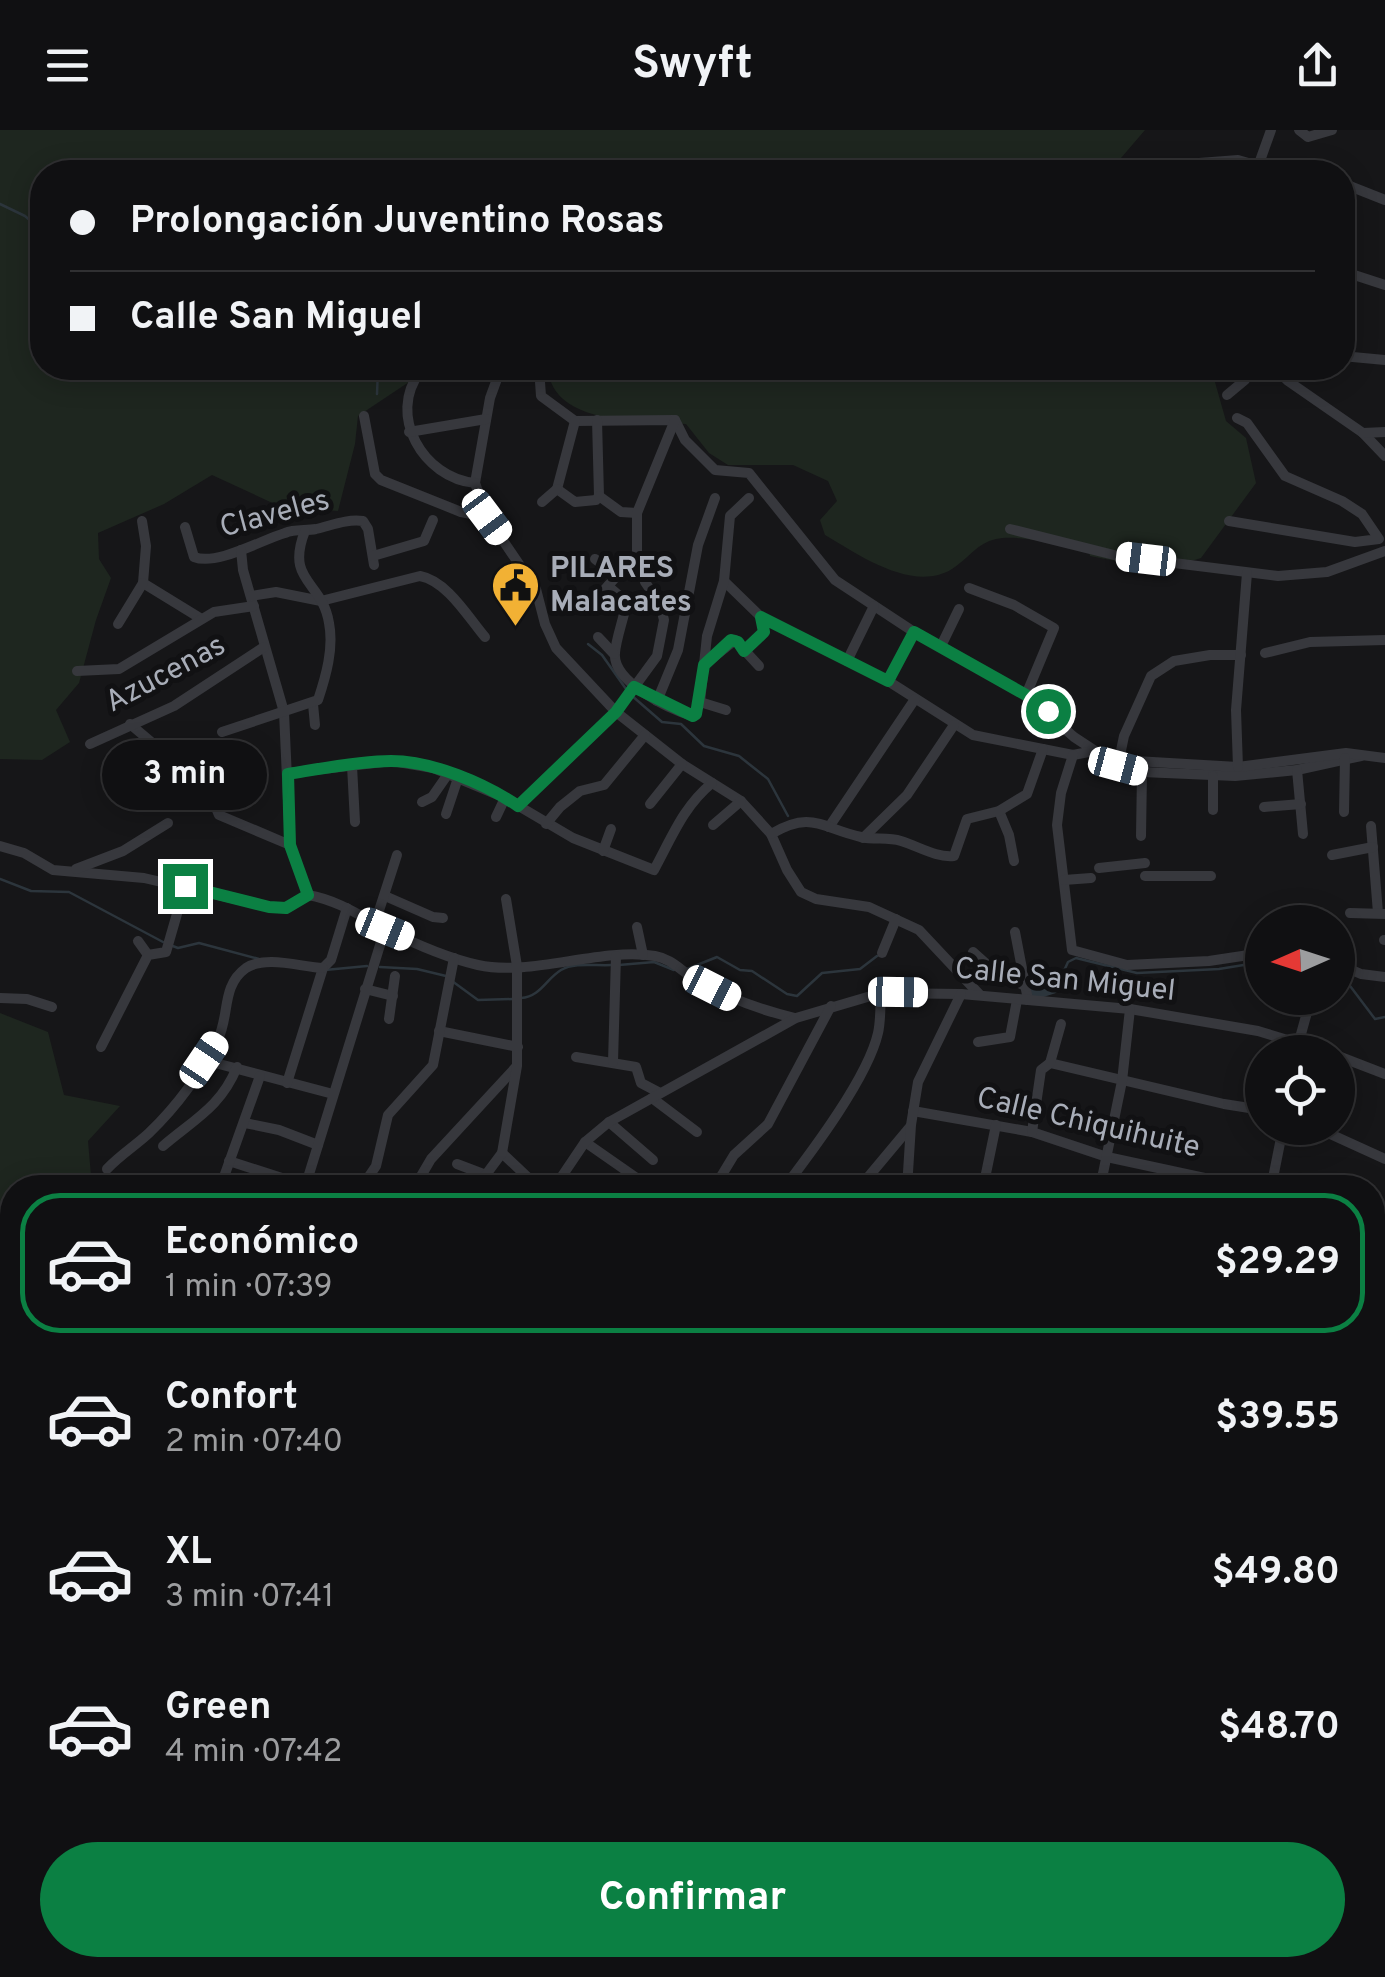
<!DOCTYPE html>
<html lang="es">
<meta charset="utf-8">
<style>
body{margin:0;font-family:Overpass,sans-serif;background:#19191b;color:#f1f3f6;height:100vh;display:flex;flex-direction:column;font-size:38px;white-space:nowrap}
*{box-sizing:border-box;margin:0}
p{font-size:32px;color:#9c9d9f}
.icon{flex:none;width:55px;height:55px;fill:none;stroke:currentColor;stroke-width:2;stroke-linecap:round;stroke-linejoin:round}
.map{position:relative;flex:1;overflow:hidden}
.details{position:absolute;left:0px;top:1045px;width:1385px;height:802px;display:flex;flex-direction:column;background:#101012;border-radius:40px 40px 0 0;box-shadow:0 5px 25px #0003,0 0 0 2px #303032}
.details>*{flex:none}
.guide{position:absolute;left:30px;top:30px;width:1325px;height:220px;border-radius:40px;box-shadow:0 5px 25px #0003,0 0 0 2px #303032;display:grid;align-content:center;height:220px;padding:0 40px;background:#101012}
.needle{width:65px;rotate:267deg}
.fabs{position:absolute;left:1245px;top:775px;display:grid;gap:20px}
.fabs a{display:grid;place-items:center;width:110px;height:110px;border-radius:50%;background:#101012;box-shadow:0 5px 25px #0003,0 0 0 2px #303032;font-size:50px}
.end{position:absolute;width:45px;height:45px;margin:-22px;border:12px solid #0b8043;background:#fff;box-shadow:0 0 0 5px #fff}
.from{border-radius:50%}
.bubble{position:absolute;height:70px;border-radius:35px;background:#101012;box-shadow:0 5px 25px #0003,0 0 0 2px #303032;font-size:32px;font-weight:700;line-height:70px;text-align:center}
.car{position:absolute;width:30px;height:60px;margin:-30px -15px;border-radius:12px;box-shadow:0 0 8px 2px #0007;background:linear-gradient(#fff 24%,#345 0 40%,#fff 0 76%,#345 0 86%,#fff 0)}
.guide b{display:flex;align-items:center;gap:35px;height:95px;font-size:38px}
.guide b+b{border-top:2px solid #303032}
.guide i{width:25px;height:25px;background:#f1f3f6}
ul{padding:18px 0 0;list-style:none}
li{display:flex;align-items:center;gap:30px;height:140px;margin:0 20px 15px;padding:0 20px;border:5px solid transparent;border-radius:40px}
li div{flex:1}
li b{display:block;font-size:38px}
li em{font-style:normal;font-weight:700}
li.on{border-color:#0b8043}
li>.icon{width:90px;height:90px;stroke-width:1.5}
.action{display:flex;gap:20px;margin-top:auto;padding:20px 40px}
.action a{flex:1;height:115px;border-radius:60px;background:#0b8043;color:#fff;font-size:40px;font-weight:700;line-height:115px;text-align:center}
header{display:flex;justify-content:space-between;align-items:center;height:130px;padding:0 40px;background:#101012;font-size:45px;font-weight:700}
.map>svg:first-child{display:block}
.green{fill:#1e261f}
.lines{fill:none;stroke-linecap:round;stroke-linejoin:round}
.stream{stroke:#2c353c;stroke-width:2.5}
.river{stroke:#2c353c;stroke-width:15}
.minor{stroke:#37383d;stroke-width:10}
.route{stroke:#0b8043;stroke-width:12}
.labels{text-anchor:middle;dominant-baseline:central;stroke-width:10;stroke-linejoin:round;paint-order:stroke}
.street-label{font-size:30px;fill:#a8adb8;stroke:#111113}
.poi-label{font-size:30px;font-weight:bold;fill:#a8adb8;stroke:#111113;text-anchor:start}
</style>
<header><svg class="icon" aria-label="menu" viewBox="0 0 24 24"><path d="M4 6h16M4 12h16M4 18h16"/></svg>Swyft<svg class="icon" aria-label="share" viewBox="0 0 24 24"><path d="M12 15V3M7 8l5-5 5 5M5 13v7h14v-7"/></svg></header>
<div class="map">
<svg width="1385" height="1847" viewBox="0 0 1385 1847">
<rect width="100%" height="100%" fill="#161618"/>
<g class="green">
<polygon points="0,0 1145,0 1109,42 42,42 42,238 430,238 358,286 355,314 338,381 279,376 212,345 164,374 98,403 99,429 111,448 96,490 79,553 56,580 70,612 42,630 0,629"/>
<path d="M548,238H1211L1226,291L1246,308L1256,353L1201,428L1163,440L1090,426L1088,419C1063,416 1020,404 996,409C977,413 968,429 952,439C913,463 859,425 825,405L820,390L837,371L828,351L793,335H728L709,323L686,294C645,290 552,297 548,238Z"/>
<polygon points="0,883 48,902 64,965 120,976 88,1011 92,1057 12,1058 12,1835 1348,1835 1356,1847 0,1847"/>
</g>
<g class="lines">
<g class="stream">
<polyline points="0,74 25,86 42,101"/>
<polyline points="377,264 378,238"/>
<polyline points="588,514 602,525 626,559"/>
<polyline points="631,565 662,592 681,594 704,616 739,626 749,634 768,649 788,686"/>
<polyline points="0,749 31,761 69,762 163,812"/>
<polyline points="170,815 178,818 199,813 259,829"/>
<polyline points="619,835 654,832 674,840"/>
<polyline points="380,837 417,839 446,846"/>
<polyline points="687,839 717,827 740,840 752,841 787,864 797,866 822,843 860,839 877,826"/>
<polyline points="325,840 367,836"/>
<polyline points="1338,840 1375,889 1385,887"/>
<polyline points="1063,843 1068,832 1076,828 1137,843 1219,839 1262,832"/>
<polyline points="452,851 478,870 513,869"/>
<path d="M521,868C541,866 545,850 561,840C574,832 596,836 611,835"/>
</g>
<polyline class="river" points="1034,862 1053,856"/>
<g class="minor">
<polyline points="1299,0 1308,7 1332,0"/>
<polyline points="1186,34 1238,30 1279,42"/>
<polyline points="1256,42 1271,0"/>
<polyline points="1342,53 1385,70"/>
<polyline points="1342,141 1385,155"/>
<polyline points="1342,226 1385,230"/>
<polyline points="501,238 490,268 475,353 487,387 536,459 545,494 556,518 616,582 682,634 741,671 771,704 787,740 801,762 816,769 869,777 919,800 980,865"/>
<polyline points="539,238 541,266 575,291 675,290 685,310 715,340 749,343 835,450 914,502 1026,565 1074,607 1118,636 1142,642 1235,646 1297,640 1361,626"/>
<polyline points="1275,238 1288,251 1363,303 1385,326"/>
<path d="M420,242C387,285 423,348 475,353"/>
<polyline points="1227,265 1245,250 1249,238"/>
<polyline points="364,286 375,344 381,350 461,382 487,387"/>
<polyline points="597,290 599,366"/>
<polyline points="575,291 557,359 575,372 596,370 599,366 621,382 637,383"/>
<polyline points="409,302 486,289"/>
<polyline points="1363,303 1385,302"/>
<polyline points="542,372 557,359"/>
<polyline points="142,391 146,416 143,453 200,488"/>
<polyline points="1229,391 1355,412 1379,409 1362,384 1342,371 1285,346 1247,293 1237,288"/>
<path d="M185,397L194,427C217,436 261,410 285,403C295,399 306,401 316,399C333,395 346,389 363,391L368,399L374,435"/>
<polyline points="1010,399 1118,426 1278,446 1327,442 1385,421"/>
<polyline points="241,420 243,440 284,582 290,715 308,765"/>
<polyline points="373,426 424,411 433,390"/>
<polyline points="595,429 616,445"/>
<polyline points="724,451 761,487 888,551 973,605 1073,625 1094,621"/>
<path d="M608,456L623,469L626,475C623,491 616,509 615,523C612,552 669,579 693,586L700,572L707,506L724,451L730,386L749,368"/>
<polyline points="969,458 1014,475 1054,498 1026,565"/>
<polyline points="605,459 637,424"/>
<path d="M251,466L276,462L321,471L420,446C447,451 468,487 485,507"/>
<polyline points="118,494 143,453"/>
<polyline points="598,507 614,524"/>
<polyline points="941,516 959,479"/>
<polyline points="745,521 764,502 761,487"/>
<polyline points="1265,523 1310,512 1385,510"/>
<polyline points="847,531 874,476"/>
<polyline points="705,534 735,510 759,536"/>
<polyline points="77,541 119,539 214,482 254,476"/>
<polyline points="888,551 914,502"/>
<polyline points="657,571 678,520 698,415 715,368"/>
<polyline points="700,572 726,580"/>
<polyline points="313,574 315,595"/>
<polyline points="130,594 209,661 219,685 290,715"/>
<path d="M222,602L318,570C326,546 334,518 329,493C322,450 285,452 305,401"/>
<polyline points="90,614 174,576 264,517"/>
<polyline points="1073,625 1061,663 1057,695 1072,820 1127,835 1209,831 1262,823"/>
<polyline points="1118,630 1238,637 1346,623 1385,628"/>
<polyline points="1118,635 1124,606 1151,546 1174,531 1210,525 1241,525"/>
<polyline points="352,636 355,692"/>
<polyline points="1238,637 1236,580 1247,443"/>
<polyline points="1297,640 1303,704"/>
<path d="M288,643L392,631L433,638L505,668L573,708L654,740C672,707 683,677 712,653"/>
<polyline points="422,672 432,667 448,644"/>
<polyline points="650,674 682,634"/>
<polyline points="518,676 616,582 657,526 664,490 660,474 645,452 637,424 637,383 675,290"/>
<polyline points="1264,677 1301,674"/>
<polyline points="1213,680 1213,646"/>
<polyline points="999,681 1009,705 1014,731"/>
<polyline points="1344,682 1345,628"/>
<polyline points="446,684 458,648"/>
<polyline points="496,687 505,668"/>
<polyline points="546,694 560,677 580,661 604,655 645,605"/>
<polyline points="713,695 741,671"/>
<polyline points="1371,696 1378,783"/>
<polyline points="829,697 915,569"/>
<path d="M771,704C812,680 821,698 861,707C874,710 888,707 901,711C918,716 936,728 954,726L967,689L999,681L1027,664L1043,619"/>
<polyline points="1141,706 1142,642"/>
<polyline points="863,708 907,665 954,595"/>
<path d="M0,716L24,723L53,740L144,748L269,777L286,778L308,765C337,770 359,785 385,799C413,813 447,828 478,835C531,847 600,817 655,826C672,829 681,841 695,849C726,867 760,880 795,888"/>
<polyline points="603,721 611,699"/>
<polyline points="1332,725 1373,717"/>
<polyline points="1099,738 1145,733"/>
<polyline points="76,739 123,721 168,693"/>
<polyline points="1145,746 1211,746"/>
<polyline points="1064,750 1091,748"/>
<polyline points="385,766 433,787 443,788"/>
<polyline points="1350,783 1385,784"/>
<polyline points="375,793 397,725"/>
<polyline points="637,797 643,825"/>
<polyline points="1015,802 1028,870"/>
<polyline points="1384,810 1385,810"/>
<polyline points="138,811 148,825"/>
<polyline points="973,822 993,840 1027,857"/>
<polyline points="882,823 896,789"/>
<polyline points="1338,834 1361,844 1385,847"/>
<polyline points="365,859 393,866"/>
<polyline points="0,868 27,869 52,877"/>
<polyline points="389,889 395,846"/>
<polyline points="439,901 518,917"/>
<polyline points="978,912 1010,907 1017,870"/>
<polyline points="101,917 148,825 166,822 185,756"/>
<polyline points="1296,922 1311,868"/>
<polyline points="1338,926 1385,944"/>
<polyline points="576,927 636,937 641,953 660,963"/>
<polyline points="204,930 333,964"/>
<polyline points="613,932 616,826"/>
<polyline points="1050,933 1224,974 1262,980"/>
<polyline points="287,953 323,838 331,830 347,778"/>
<polyline points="652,968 697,1002"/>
<polyline points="913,981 1032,1002 1107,1027 1251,1058"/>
<polyline points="609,992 653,1030"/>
<polyline points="245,993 279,1000 318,1015"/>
<polyline points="1317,998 1385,1029"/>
<polyline points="1032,1002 1041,940 1050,933 1061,894"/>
<polyline points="585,1012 651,1058"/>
<path d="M163,1016C193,990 221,977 237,937"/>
<polyline points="502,1023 539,1058"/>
<polyline points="229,1031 313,1058"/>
<polyline points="457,1034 486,1045"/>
<path d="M107,1039C120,1025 135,1016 149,1003C176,977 201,943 218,909C230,885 221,856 246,838C266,825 301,837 323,838"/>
<polyline points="306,1054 385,799"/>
<polyline points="220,1058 260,946"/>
<polyline points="361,1058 376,1036 388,985 433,935 454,828"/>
<polyline points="414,1058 431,1029 516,937"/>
<polyline points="476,1058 502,1023 517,936 517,836 506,769"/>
<polyline points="554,1058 585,1012 609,992 796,888 881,863 961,864 1130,879 1258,901 1327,922"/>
<polyline points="714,1058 734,1025 768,994 831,876"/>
<path d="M784,1058C813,1020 868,947 878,903C881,890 880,876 881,863"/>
<polyline points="859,1058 910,997"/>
<polyline points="907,1058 911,995 918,952 961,864"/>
<polyline points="983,1058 996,995"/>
<polyline points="1100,1058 1122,951 1130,879"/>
<polyline points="1271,1058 1283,998"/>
<polyline points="1372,1113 1385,1120"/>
<polyline points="1372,1276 1382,1259 1385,1245"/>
<polyline points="1372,1328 1385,1344"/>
<polyline points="1372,1434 1385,1441"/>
<polyline points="1372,1525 1385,1532"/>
<polyline points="1372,1614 1385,1621"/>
<polyline points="1372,1703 1385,1710"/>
<polyline points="1372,1776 1385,1786"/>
<polyline points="1372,1829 1385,1812"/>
<polyline points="1360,1846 1368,1835"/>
</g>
</g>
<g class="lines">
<path class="route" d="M185,756L269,777L286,778L308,765L290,715L288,644C319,639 360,631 391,631C432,631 484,653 518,676L616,582L634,557L693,586L696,584L704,535L731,510L738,512L744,521L764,502L761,487L888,551L914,502L1026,565L1048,581"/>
</g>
<defs>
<symbol id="civic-pin" viewBox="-11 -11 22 30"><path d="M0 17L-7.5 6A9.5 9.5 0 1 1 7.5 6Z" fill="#f2b134" stroke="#111113"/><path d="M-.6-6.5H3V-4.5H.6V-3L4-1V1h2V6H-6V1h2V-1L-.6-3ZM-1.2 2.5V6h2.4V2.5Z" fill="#111"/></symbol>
</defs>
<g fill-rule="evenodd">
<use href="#civic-pin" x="488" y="428" width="55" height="75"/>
</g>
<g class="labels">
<g class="street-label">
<text transform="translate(275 385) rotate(-15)">Claveles</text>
<text transform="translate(166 545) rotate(-28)">Azucenas</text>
<text transform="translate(1065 851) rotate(6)">Calle San Miguel</text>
<text transform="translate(1088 994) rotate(13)">Calle Chiquihuite</text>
</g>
<g class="poi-label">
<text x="550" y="439">PILARES<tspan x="550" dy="34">Malacates</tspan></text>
</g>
</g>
</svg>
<div class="fabs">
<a><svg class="needle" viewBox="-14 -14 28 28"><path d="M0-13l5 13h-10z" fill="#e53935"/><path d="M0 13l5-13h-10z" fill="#9c9d9f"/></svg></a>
<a><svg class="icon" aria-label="locate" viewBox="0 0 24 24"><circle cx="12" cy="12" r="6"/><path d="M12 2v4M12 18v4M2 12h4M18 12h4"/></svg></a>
</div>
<i class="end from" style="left:1048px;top:581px"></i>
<i class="end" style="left:185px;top:756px"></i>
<div class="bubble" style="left:102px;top:610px;width:165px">3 min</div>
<i class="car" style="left:487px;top:387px;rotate:143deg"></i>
<i class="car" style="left:1146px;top:429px;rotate:277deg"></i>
<i class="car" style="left:1118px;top:636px;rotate:105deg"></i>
<i class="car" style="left:385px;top:799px;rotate:112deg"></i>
<i class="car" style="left:712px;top:858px;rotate:117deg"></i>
<i class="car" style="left:898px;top:862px;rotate:91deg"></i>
<i class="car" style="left:204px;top:930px;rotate:34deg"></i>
<div class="guide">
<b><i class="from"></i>Prolongación Juventino Rosas</b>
<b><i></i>Calle San Miguel</b>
</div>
<section class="details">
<ul>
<li class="on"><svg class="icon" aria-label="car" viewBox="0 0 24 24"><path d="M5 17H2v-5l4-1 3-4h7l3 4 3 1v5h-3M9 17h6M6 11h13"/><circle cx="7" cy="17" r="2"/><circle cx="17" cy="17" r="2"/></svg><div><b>Económico</b><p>1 min · 07:39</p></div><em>$29.29</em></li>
<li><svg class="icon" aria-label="car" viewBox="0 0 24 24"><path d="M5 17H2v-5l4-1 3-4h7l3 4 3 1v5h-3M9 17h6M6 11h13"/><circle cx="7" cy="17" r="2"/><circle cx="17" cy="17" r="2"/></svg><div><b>Confort</b><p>2 min · 07:40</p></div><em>$39.55</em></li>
<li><svg class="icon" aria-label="car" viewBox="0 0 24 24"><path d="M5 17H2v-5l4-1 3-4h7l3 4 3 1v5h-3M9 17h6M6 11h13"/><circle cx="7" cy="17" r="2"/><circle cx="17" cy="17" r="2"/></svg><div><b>XL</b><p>3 min · 07:41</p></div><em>$49.80</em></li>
<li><svg class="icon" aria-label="car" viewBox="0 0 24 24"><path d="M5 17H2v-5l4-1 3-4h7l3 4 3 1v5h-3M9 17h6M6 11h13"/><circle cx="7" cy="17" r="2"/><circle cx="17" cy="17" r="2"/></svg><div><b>Green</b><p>4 min · 07:42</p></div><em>$48.70</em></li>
</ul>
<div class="action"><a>Confirmar</a></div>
</section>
</div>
